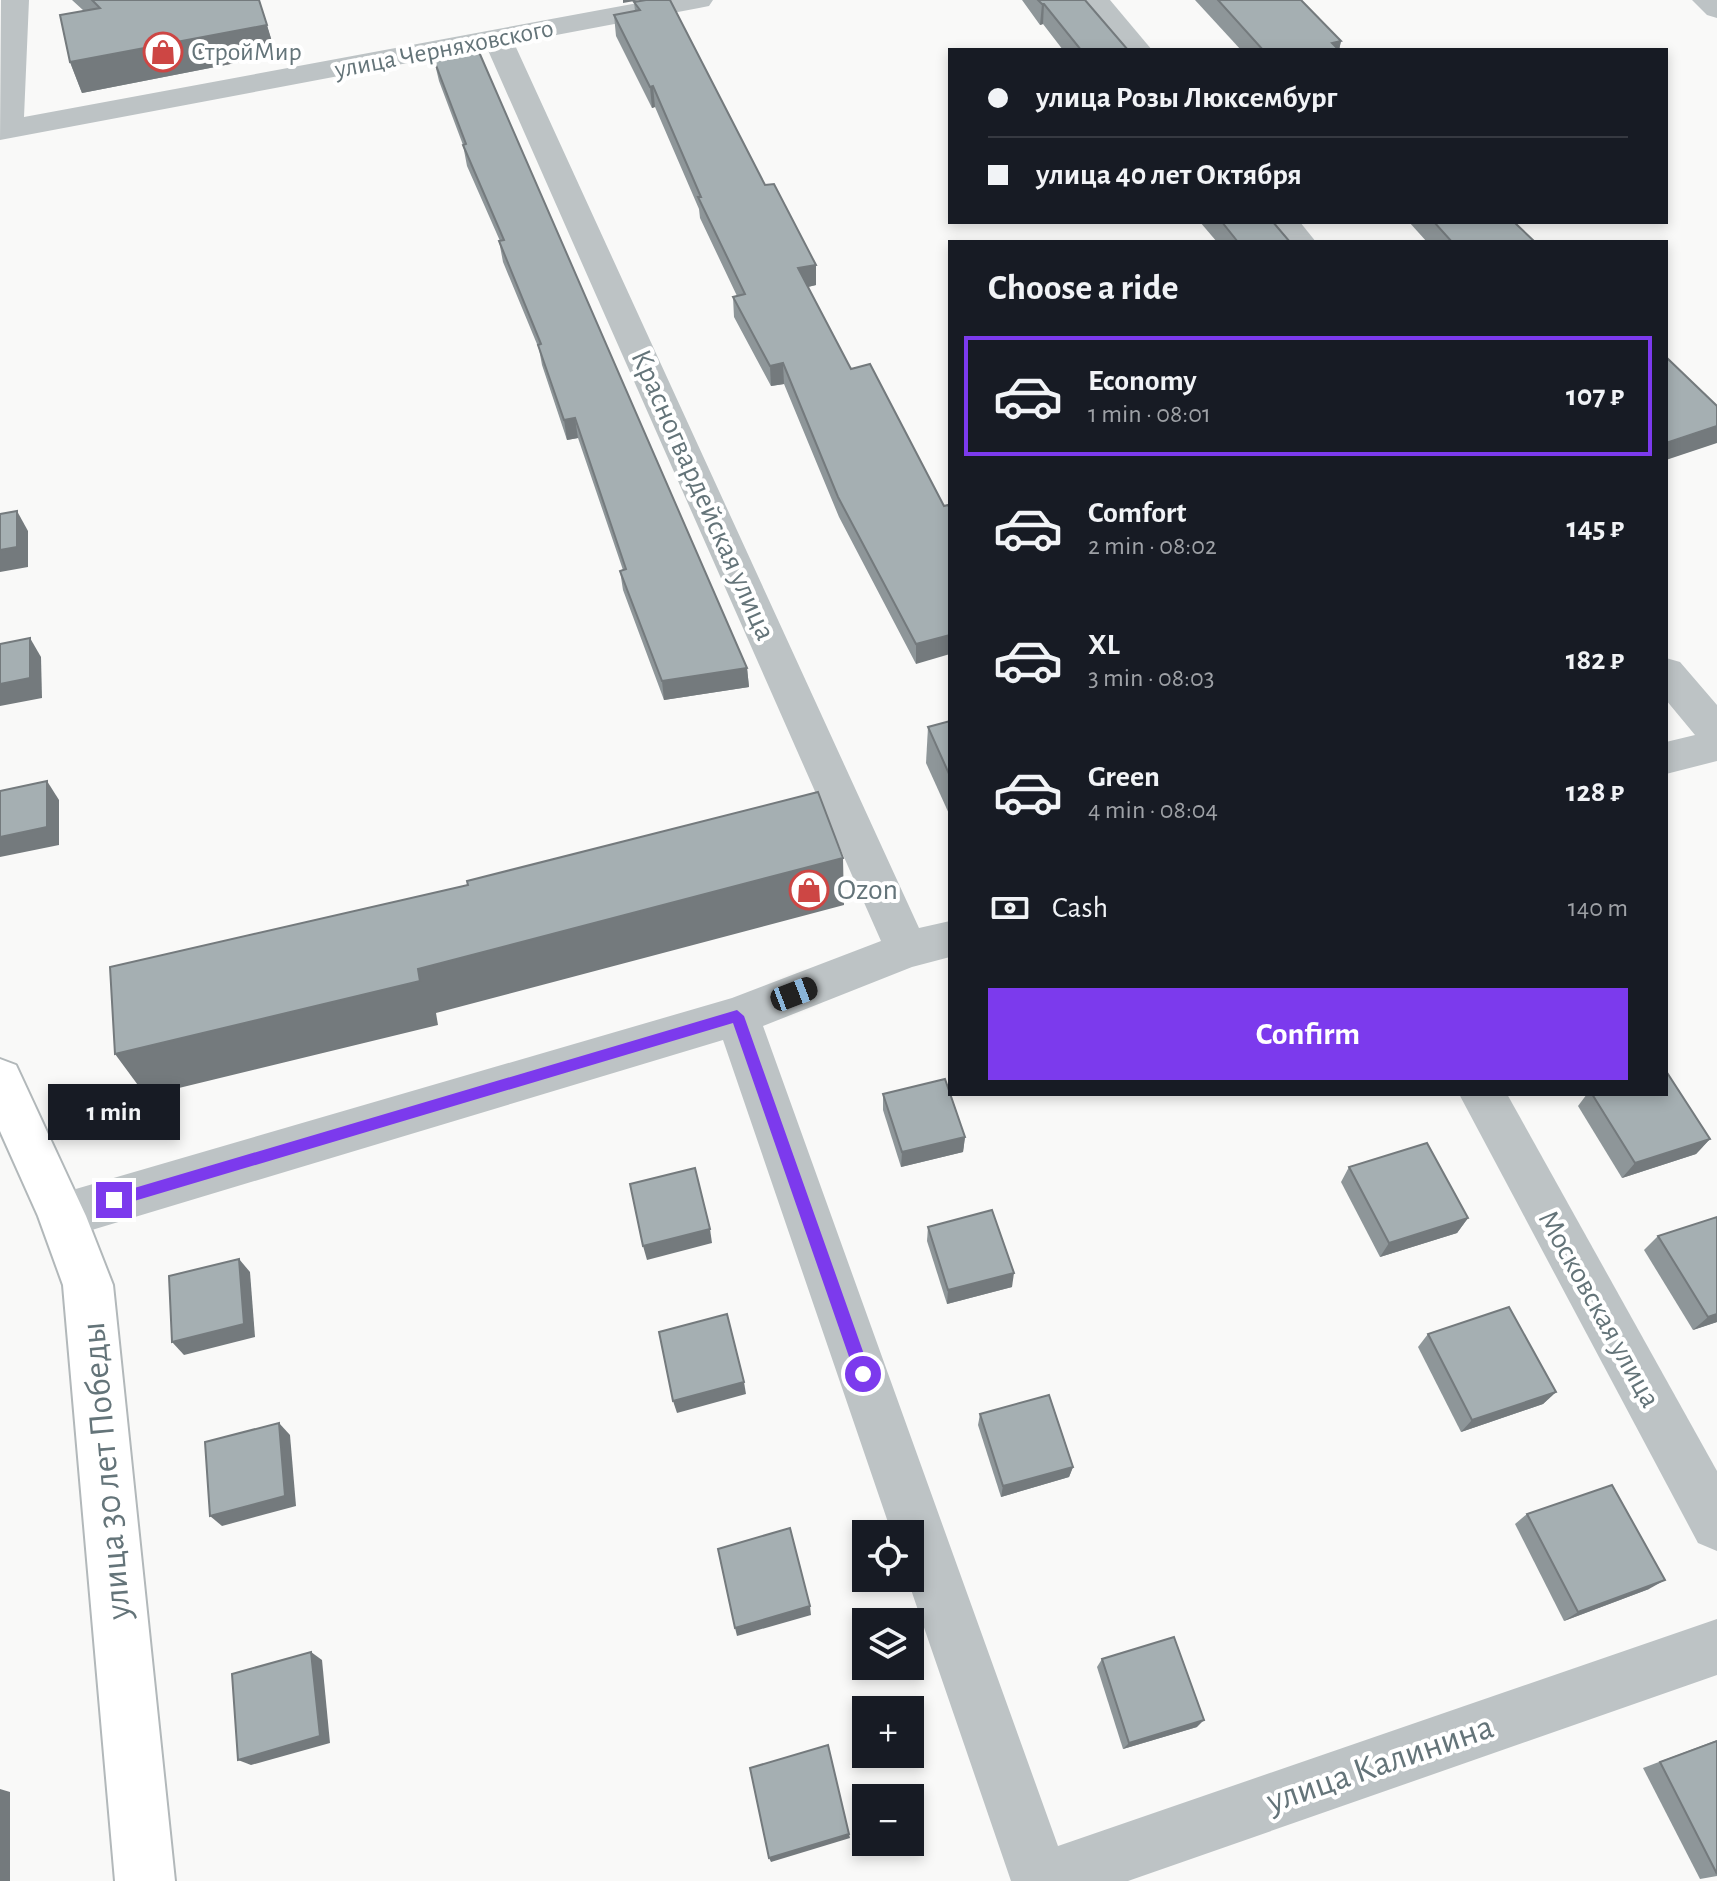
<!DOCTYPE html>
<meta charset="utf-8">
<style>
body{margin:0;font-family:"Alegreya Sans",sans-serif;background:#20242c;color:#f1f3f6;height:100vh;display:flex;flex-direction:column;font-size:30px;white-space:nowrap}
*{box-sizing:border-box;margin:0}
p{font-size:26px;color:#9ea1a6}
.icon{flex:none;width:44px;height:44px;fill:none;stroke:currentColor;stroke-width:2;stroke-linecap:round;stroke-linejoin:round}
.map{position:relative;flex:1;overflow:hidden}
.panel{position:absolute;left:948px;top:240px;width:720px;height:856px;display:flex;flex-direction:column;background:#171b24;border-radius:0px;box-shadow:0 4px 12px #0003}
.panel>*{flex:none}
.top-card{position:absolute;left:948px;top:48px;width:720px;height:176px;border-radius:0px;box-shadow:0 4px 12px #0003;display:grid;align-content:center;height:176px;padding:0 40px;background:#171b24}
.buttons{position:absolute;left:852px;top:1520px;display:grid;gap:16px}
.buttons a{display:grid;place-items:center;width:72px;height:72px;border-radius:0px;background:#171b24;box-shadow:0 4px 12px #0003;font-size:40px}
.end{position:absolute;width:36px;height:36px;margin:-18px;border:10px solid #7c3aed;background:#fff;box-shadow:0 0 0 4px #fff}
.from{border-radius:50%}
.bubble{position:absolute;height:56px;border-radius:0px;background:#171b24;box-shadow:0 4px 12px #0003;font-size:26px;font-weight:600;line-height:56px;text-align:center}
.car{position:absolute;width:24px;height:48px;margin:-24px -12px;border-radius:10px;box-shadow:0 0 6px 2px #0007;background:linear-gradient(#222 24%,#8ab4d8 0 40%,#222 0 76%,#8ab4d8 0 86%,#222 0)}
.top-card b{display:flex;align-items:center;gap:28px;height:76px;font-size:30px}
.top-card b+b{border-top:2px solid #363941}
.top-card i{width:20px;height:20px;background:#f1f3f6}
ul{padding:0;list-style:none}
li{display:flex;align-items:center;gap:24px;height:120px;margin:0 16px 12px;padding:0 24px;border:4px solid transparent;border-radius:0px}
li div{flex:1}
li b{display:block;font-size:30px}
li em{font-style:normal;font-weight:600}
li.on{border-color:#7c3aed}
li>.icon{width:72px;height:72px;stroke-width:1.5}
h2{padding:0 40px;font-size:36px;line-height:96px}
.pay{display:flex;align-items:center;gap:20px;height:88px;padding:0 40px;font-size:30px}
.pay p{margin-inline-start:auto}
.cta{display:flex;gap:16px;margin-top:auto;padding:16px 40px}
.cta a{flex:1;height:92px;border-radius:0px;background:#7c3aed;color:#fff;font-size:32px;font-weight:600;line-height:92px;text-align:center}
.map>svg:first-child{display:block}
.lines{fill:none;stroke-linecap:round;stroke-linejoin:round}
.major-casing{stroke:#b2b8ba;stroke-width:4}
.minor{fill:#bdc3c5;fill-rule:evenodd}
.major{fill:#fff;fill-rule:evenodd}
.wall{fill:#8e9699}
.shaded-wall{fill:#747a7d}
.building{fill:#a5afb2;stroke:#747a7d;stroke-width:2}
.route{fill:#7c3aed}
.labels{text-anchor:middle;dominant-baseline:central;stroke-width:8;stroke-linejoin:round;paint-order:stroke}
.far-street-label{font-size:26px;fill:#647479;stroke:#fff}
.far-poi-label{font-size:26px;fill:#647479;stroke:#fff;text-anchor:start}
.street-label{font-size:30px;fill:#647479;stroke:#fff}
.poi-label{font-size:30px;fill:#647479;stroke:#fff;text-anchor:start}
.near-street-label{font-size:36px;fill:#647479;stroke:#fff}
</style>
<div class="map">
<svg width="1717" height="1881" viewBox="0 0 1717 1881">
<rect width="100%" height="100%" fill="#f9f9f8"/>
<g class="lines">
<defs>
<polygon id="major" points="0,1059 16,1065 86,1216 113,1285 175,1881 115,1881 63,1285 38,1216 0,1131"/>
</defs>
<use href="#major" class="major-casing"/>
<g class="minor">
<polygon points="1,0 29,0 24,117 654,0 713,0 709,6 699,8 514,43 919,928 950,921 950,957 912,967 763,1026 1058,1846 1717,1619 1717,1675 1128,1881 1011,1881 907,1578 910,1578 910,1534 892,1534 723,1040 62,1239 45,1232 38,1216 45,1200 62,1193 732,998 881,941 487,48 0,140"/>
<polygon points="1081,0 1110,0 1152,50 1122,50"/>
<polygon points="1692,0 1717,0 1717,18 1707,15"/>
<polygon points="1267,222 1300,222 1316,242 1283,242"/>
<polygon points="1666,658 1680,662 1717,705 1717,761 1666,774 1666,742 1695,735 1666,700"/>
<polygon points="1459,1094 1507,1094 1717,1471 1717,1551 1698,1543"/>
</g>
<use href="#major" class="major"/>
</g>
<g class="wall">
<polygon points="72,0 259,0 276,55 82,93 70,62 84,11"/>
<polygon points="1022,0 1085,0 1128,50 1063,50 1043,24 1040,25"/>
<polygon points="1195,0 1301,0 1341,41 1339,50 1241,50"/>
<polygon points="634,2 765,185 816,265 816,285 808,287 851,369 944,506 916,664 839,517 784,384 771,386 734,317 733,297 737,296 700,218 699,209 655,107 652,108 616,36 614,15 635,11"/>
<polygon points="434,60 747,668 749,687 664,700 623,590 620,571 623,570 578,438 567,440 542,365 539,349 503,262 499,241 500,241 467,166 463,145 439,81"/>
<polygon points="1200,222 1273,222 1290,242 1217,242"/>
<polygon points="1409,222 1514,222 1535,242 1427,242"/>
<polygon points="950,721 950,816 926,763 928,727"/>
<polygon points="883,1094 965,1137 963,1152 901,1167 883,1110"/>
<polygon points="1587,1094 1666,1094 1710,1139 1696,1154 1622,1178 1578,1106"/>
<polygon points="1349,1167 1468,1218 1457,1233 1380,1257 1341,1182"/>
<polygon points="1717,1217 1717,1322 1693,1330 1644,1250 1658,1236"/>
<polygon points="928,1227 1012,1287 947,1304 927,1241"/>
<polygon points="1428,1334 1556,1392 1543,1404 1461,1432 1418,1347"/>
<polygon points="980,1414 1073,1467 1069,1477 1001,1497 978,1425"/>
<polygon points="1527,1514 1649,1589 1564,1621 1515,1524"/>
<polygon points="1102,1659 1197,1727 1123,1749 1097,1667"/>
<polygon points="1717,1740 1717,1876 1700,1879 1643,1768"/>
</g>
<g class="shaded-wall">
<polygon points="623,0 640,0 623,3"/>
<polygon points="1042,4 1044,4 1043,24 1040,25"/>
<polygon points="267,25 276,55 82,93 70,62"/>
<polygon points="1341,41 1339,50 1332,43"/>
<polygon points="653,86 655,107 652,108 650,87"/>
<polygon points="816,265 816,285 799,289 798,268"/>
<polygon points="783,363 784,384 771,386 770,366"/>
<polygon points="575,418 578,438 567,440 564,420"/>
<polygon points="1717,426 1717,443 1666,460 1666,443"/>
<polygon points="17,511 28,531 28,567 0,572 0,550"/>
<polygon points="950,635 950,654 916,664 916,644"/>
<polygon points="30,638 41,657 42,698 0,706 0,684"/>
<polygon points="747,668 749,687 664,700 662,681"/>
<polygon points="47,781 59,800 59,845 0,857 0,837"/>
<polygon points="843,858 844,905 436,1013 438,1025 146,1096 115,1054 418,969"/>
<polygon points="965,1137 963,1152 901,1167 902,1152"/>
<polygon points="1710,1139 1696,1154 1622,1178 1635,1163"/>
<polygon points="1468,1218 1457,1233 1380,1257 1389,1243"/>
<polygon points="710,1229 712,1243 647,1260 643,1246"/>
<polygon points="239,1259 250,1272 255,1337 184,1355 172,1342"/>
<polygon points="1014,1273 1012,1287 947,1304 948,1290"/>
<polygon points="1717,1314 1717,1322 1693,1330 1708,1317"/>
<polygon points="744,1382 746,1394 677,1413 673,1401"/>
<polygon points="1556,1392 1543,1404 1461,1432 1472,1420"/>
<polygon points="279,1423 290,1435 296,1506 222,1526 210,1516"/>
<polygon points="1073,1467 1069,1477 1001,1497 1003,1486"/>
<polygon points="1665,1580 1649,1589 1564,1621 1578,1612"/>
<polygon points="810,1606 811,1615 737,1636 735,1628"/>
<polygon points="311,1652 322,1660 330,1743 251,1765 238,1760"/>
<polygon points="1204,1720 1197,1727 1123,1749 1129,1743"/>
<polygon points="0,1789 10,1792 10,1881 0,1881"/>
<polygon points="849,1834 850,1838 771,1862 769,1858"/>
</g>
<g class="building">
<polygon points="92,0 259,0 267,25 70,62 60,15 100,8"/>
<polygon points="646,0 670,0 765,185 774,184 816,265 798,268 851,369 870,364 944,506 948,505 950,509 950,635 916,644 838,497 783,363 770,366 733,297 745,294 698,197 701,197 653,86 650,87 614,15 640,10 634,2"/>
<polygon points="1038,0 1085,0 1128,50 1081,50 1044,4 1042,4"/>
<polygon points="1218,0 1301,0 1341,41 1332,43 1339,50 1263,50"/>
<polygon points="479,52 747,668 662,681 620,571 626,569 575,418 564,420 538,345 541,344 499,241 504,240 463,145 466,144 434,60"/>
<polygon points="1222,222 1273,222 1290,242 1238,242"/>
<polygon points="1434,222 1514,222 1535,242 1452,242"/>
<polygon points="1666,357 1717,406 1717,426 1666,443"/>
<polygon points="17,511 17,547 0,550 0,514"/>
<polygon points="30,638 30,678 0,684 0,644"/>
<polygon points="950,721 950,776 928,727"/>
<polygon points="47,781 47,827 0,837 0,791"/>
<polygon points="818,792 843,858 418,969 420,981 115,1054 110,967 468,885 467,881"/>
<polygon points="1666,1071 1710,1139 1635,1163 1592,1094 1666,1094"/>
<polygon points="945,1079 965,1137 902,1152 883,1094"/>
<polygon points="1427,1143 1468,1218 1389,1243 1349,1167"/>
<polygon points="695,1168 710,1229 643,1246 630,1184"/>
<polygon points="992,1210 1014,1273 948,1290 928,1227"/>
<polygon points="1717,1217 1717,1314 1708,1317 1658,1236"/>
<polygon points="239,1259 244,1324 172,1342 169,1276"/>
<polygon points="1509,1307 1556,1392 1472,1420 1428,1334"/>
<polygon points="727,1314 744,1382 673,1401 659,1332"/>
<polygon points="1049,1395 1073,1467 1003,1486 980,1414"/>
<polygon points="279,1423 285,1496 210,1516 205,1442"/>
<polygon points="1612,1485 1665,1580 1578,1612 1527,1514"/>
<polygon points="790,1528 810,1606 735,1628 718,1549"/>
<polygon points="1174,1637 1204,1720 1129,1743 1102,1659"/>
<polygon points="311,1652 320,1736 238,1760 232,1674"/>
<polygon points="1717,1741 1717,1874 1660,1762"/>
<polygon points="828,1745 849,1834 769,1858 750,1768"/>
</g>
<polygon class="route" points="737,1010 744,1016 871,1374 863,1381 855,1374 733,1023 114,1207 107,1200 114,1194"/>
<defs>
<symbol id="shop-ring" viewBox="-11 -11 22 22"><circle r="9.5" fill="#fff" stroke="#cd4644" stroke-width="1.5"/><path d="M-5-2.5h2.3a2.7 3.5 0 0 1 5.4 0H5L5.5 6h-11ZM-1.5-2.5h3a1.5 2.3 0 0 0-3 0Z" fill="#cd4644"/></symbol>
</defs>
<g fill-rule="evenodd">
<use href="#shop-ring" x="141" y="30" width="44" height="44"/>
<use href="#shop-ring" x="787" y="868" width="44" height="44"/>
</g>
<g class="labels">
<g class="far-street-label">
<text transform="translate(444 49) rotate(-11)">улица Черняховского</text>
</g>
<g class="far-poi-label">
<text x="191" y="52">СтройМир</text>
</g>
<g class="street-label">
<text transform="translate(703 495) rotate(66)">Красногвардейская улица</text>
<text transform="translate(1599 1309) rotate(61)">Московская улица</text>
</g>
<g class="poi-label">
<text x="837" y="890">Ozon</text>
</g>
<g class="near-street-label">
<text transform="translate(106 1471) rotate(-95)">улица 30 лет Победы</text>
<text transform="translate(1380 1764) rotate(-19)">улица Калинина</text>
</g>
</g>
</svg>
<div class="buttons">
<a><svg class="icon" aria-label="locate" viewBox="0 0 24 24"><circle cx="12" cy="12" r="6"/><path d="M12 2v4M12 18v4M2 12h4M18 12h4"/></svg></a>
<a><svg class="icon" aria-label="layers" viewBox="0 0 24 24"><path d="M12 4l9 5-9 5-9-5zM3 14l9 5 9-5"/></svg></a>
<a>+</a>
<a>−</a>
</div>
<i class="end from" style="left:863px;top:1374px"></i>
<i class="end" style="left:114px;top:1200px"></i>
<div class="bubble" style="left:48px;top:1084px;width:132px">1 min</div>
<i class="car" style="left:794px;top:994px;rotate:69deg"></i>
<div class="top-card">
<b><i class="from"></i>улица Розы Люксембург</b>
<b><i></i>улица 40 лет Октября</b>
</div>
<section class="panel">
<h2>Choose a ride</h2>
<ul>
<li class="on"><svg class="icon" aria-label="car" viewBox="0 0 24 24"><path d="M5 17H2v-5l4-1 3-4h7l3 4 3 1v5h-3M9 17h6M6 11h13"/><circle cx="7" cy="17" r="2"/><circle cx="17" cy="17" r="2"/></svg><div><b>Economy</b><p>1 min · 08:01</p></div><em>107 ₽</em></li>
<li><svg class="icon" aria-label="car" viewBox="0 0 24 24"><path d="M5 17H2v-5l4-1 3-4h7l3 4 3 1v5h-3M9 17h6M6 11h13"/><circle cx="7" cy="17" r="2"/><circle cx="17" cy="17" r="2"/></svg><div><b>Comfort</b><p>2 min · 08:02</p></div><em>145 ₽</em></li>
<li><svg class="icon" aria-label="car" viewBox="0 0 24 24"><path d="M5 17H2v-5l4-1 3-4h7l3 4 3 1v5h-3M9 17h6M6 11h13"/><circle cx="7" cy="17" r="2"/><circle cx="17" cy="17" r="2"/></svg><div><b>XL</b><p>3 min · 08:03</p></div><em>182 ₽</em></li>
<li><svg class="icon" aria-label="car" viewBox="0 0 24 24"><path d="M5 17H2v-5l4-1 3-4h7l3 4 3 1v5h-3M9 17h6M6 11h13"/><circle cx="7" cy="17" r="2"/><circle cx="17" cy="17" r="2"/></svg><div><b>Green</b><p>4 min · 08:04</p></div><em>128 ₽</em></li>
</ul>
<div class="pay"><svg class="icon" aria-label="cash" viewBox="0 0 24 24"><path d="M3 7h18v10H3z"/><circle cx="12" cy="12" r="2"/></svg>Cash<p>140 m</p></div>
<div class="cta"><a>Confirm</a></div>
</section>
</div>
